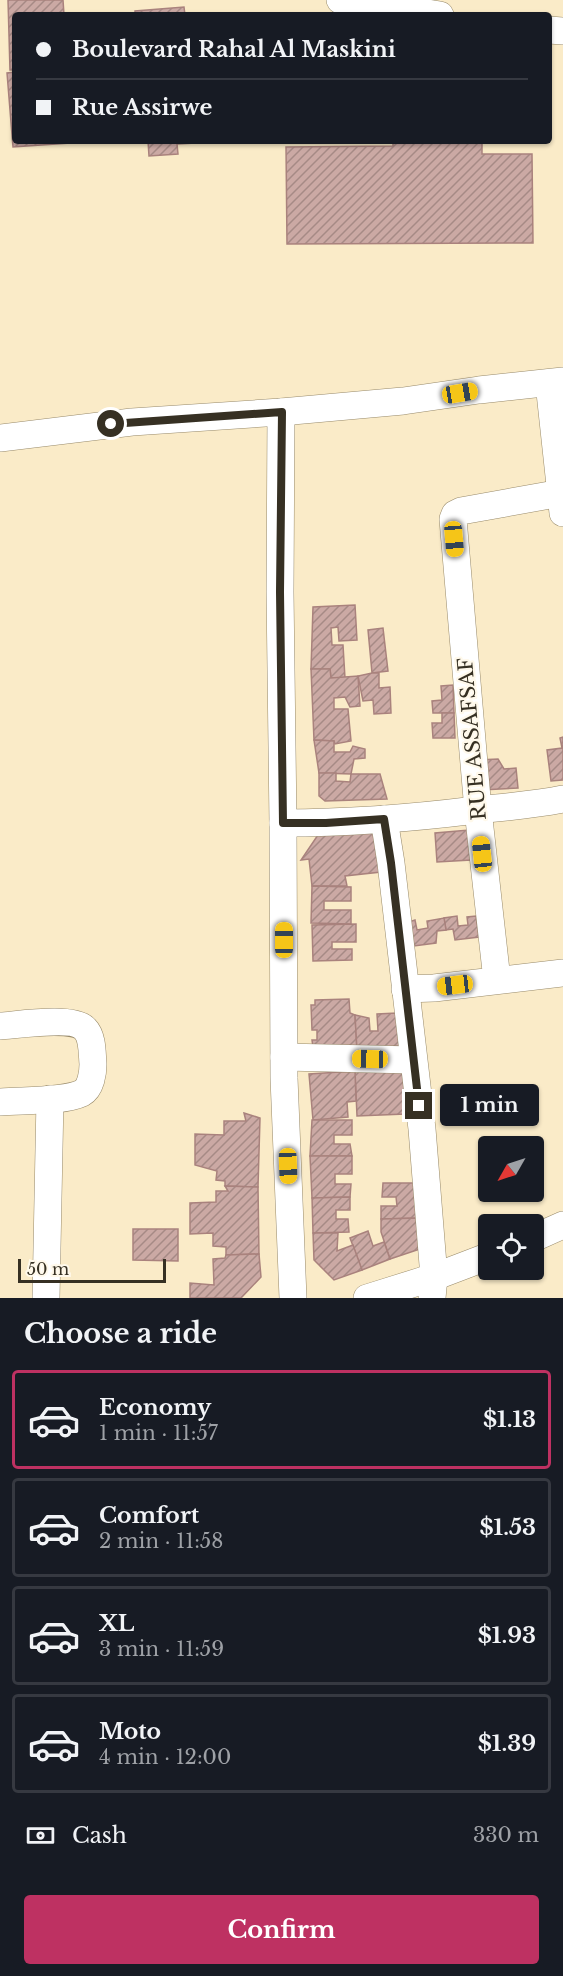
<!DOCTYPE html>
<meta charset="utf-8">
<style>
body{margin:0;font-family:"Libre Baskerville",serif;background:#20242c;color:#f1f3f6;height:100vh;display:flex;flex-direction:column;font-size:22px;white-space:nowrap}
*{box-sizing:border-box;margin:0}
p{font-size:20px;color:#9ea1a6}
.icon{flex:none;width:33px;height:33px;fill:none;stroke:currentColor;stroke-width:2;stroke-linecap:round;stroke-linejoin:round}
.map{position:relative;height:1298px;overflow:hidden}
.panel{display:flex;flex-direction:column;background:#171b24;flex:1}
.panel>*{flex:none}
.hud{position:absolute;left:12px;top:12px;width:540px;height:132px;border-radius:6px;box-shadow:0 2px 4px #0004;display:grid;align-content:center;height:132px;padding:0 24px;background:#171b24}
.needle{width:39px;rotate:231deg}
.controls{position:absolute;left:478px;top:1136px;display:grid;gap:12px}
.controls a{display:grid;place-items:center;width:66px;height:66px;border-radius:6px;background:#171b24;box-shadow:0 2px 4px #0004;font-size:30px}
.scale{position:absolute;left:18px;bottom:15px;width:148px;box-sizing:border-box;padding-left:6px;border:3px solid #363023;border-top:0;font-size:16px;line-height:21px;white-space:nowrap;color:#363023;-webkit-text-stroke:4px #fff9eb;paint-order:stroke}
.end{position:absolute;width:27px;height:27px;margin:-14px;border:8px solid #363023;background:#fff;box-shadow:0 0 0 3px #fff}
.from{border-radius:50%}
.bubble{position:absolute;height:42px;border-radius:6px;background:#171b24;box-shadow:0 2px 4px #0004;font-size:20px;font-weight:700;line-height:42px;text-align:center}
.car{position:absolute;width:18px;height:36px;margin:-18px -9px;border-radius:8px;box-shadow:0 0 4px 2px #0007;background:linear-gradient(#f5c518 24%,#345 0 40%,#f5c518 0 76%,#345 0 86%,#f5c518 0)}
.hud b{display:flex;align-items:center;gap:21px;height:57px;font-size:22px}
.hud b+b{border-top:2px solid #363941}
.hud i{width:15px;height:15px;background:#f1f3f6}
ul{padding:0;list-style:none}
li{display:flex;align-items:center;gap:18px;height:99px;margin:0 12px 9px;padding:0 12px;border:3px solid #363941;border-radius:6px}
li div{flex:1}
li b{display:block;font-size:22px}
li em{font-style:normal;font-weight:700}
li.active{border-color:#be3162}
li>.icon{width:54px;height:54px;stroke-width:1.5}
h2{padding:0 24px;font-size:27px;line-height:72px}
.pay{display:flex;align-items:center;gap:15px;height:66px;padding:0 24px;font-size:22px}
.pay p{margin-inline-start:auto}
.cta{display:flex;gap:12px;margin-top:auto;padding:12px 24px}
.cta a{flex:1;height:69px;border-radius:6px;background:#be3162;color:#fff;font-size:24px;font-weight:700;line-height:69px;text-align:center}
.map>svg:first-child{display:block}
.building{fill:url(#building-hatch);stroke:#a9827d;stroke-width:1.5}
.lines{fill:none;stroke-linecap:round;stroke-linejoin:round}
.minor-casing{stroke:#988a6a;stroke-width:28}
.minor{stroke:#fff;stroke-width:27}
.route{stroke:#363023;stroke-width:8}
.labels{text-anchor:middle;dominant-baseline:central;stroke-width:4.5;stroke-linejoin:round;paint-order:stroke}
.street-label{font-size:20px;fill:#363023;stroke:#fff9eb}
</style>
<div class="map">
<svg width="563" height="1298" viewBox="0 0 563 1298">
<defs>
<pattern id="building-hatch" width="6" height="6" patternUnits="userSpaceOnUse" patternTransform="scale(1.5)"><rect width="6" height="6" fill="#cba9a4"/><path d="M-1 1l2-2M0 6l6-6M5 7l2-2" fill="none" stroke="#a68a85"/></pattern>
</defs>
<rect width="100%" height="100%" fill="#faebc8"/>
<g class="building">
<polygon points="8,0 63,0 64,15 15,15 15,70 10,70"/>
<polygon points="184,7 185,15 135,15 135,11"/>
<polygon points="15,72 15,141 100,141 13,147 7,73"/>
<polygon points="148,141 195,141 195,143 177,144 178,154 149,156"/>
<polygon points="393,141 482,141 482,154 532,154 533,243 287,244 286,147 393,146"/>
<polygon points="355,605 357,640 339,641 338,627 331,628 332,645 343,645 345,678 331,678 330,669 311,669 313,607"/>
<polygon points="383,628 388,671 372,673 368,630"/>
<polygon points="311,669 330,669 331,678 358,676 360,706 350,707 345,697 334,698 334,709 348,709 351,741 335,744 334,741 314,740"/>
<polygon points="372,673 379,673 379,688 390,687 391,713 374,714 373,700 363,701 358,676"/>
<polygon points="453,685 454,713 433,713 432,701 442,700 441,686"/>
<polygon points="442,713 454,713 455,738 433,738 432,723 442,723"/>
<polygon points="563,737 563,780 551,781 547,750 562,748 560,738"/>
<polygon points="314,740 334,741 334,752 350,752 353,746 365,749 365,758 354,759 351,774 319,773"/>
<polygon points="498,759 504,769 516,768 518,788 481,790 478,760"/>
<polygon points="319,773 336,773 336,781 350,782 351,774 380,774 387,799 325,801 319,796"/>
<polygon points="374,824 381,872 345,876 347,886 312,886 309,859 301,860 322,829"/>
<polygon points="469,830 471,860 437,862 435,833"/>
<polygon points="312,886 351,887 351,901 324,901 324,910 351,910 351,924 311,923"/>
<polygon points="457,916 458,926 468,925 467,917 476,916 479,937 455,940 453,929 446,930 444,918"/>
<polygon points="444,918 446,930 437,931 436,943 414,946 409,922 415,920 417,930 428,928 427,921"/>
<polygon points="356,924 356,942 332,942 332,949 352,949 352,960 313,961 312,925"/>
<polygon points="349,999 350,1013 355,1015 357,1050 313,1047 312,1040 317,1040 317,1030 312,1030 311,1005 315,1005 315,1000"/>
<polygon points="397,1013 399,1046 357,1050 355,1015 369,1018 370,1031 378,1031 377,1014"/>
<polygon points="403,1069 405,1114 357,1116 355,1071"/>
<polygon points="355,1071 356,1101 347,1102 348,1117 313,1120 309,1074"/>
<polygon points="244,1113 260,1118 258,1187 225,1186 225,1181 216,1180 217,1171 195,1165 195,1134 224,1135 224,1121 246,1121"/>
<polygon points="312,1120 352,1120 352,1135 334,1135 334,1144 350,1144 352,1156 310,1156"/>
<polygon points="310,1156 352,1156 352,1174 335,1174 335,1184 351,1184 350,1197 312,1198"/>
<polygon points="383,1183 415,1183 420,1218 381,1219 381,1206 397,1206 396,1197 382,1197"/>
<polygon points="225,1186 258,1187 259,1254 226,1255 226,1247 213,1246 213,1233 190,1234 190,1203 216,1202 216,1191 228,1191"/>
<polygon points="350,1197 350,1210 336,1210 336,1219 348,1219 349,1232 313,1233 312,1198"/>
<polygon points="420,1218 420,1249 390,1259 381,1232 381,1219"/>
<polygon points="133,1229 178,1229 178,1261 133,1260"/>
<polygon points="368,1231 373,1246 384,1242 390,1259 362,1270 350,1238"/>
<polygon points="313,1233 338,1233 337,1251 353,1245 362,1270 334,1280 314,1260"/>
<polygon points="259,1254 261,1277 241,1298 190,1298 190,1283 214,1285 213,1259 225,1258 226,1255"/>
</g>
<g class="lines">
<defs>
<g id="minor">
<polyline points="340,0 440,15"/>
<polyline points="549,30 563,31"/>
<polyline points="549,383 563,513"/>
<polyline points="281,412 280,592 283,823 284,1078 293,1298"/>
<polyline points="0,438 132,422 281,412 403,401 479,390 563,381"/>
<polyline points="384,819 391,863 422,1129 434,1277 432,1298"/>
<path d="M283,823C348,823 412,818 476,810C505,807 534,805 563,799"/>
<polyline points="497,980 478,810 453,519 455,514 461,511 561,493"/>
<polyline points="405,989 434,988 563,973"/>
<path d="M0,1026C17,1025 74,1016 85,1029C93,1037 92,1054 93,1064C93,1073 91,1088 82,1093C63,1102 22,1100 0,1102"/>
<polyline points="284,1057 413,1060"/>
<polyline points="534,1238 563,1225"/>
<polyline points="46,1298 50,1099"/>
<polyline points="367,1298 434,1277 489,1256"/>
</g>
</defs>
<use href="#minor" class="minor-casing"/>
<use href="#minor" class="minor"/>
</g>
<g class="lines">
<polyline class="route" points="111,424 282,412 280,592 283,823 326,823 384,819 391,863 419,1106"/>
</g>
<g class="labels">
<g class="street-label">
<text transform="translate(472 739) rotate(-95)">RUE ASSAFSAF</text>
</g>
</g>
</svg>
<div class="controls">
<a><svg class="needle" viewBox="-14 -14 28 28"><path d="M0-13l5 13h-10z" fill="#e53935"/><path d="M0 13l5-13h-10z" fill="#9ea1a6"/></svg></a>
<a><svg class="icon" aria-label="locate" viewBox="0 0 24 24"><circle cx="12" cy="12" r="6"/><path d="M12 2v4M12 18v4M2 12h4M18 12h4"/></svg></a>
</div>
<div class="scale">50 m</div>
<i class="end from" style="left:111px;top:424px"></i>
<i class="end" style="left:419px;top:1106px"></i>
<div class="bubble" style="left:440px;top:1084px;width:99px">1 min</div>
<i class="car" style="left:460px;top:393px;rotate:81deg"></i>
<i class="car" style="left:454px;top:539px;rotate:175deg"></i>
<i class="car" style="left:482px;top:854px;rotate:354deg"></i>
<i class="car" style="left:284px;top:940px;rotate:0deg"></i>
<i class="car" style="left:455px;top:985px;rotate:263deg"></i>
<i class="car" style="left:370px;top:1059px;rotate:271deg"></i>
<i class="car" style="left:288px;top:1166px;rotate:178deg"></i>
<div class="hud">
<b><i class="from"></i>Boulevard Rahal Al Maskini</b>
<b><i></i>Rue Assirwe</b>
</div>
</div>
<section class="panel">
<h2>Choose a ride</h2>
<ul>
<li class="active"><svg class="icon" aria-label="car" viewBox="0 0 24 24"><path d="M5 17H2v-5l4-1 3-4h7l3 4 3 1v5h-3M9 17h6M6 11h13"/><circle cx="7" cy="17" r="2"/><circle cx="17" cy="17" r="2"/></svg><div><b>Economy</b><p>1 min · 11:57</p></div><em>$1.13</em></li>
<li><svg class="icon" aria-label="car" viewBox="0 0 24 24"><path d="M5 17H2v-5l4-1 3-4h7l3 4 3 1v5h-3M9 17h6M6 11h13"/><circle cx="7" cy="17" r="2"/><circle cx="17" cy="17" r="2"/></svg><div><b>Comfort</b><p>2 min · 11:58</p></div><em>$1.53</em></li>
<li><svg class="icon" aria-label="car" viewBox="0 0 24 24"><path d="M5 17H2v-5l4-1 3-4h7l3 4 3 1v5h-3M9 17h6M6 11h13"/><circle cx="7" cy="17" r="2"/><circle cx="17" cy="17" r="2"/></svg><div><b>XL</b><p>3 min · 11:59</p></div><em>$1.93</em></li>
<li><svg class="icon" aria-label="car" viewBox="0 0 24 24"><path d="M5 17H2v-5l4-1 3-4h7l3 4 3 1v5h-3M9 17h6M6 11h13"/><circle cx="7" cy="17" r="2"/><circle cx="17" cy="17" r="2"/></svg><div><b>Moto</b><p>4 min · 12:00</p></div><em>$1.39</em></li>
</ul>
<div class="pay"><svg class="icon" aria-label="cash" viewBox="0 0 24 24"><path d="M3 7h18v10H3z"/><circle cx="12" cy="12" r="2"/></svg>Cash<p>330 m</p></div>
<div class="cta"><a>Confirm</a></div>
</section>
